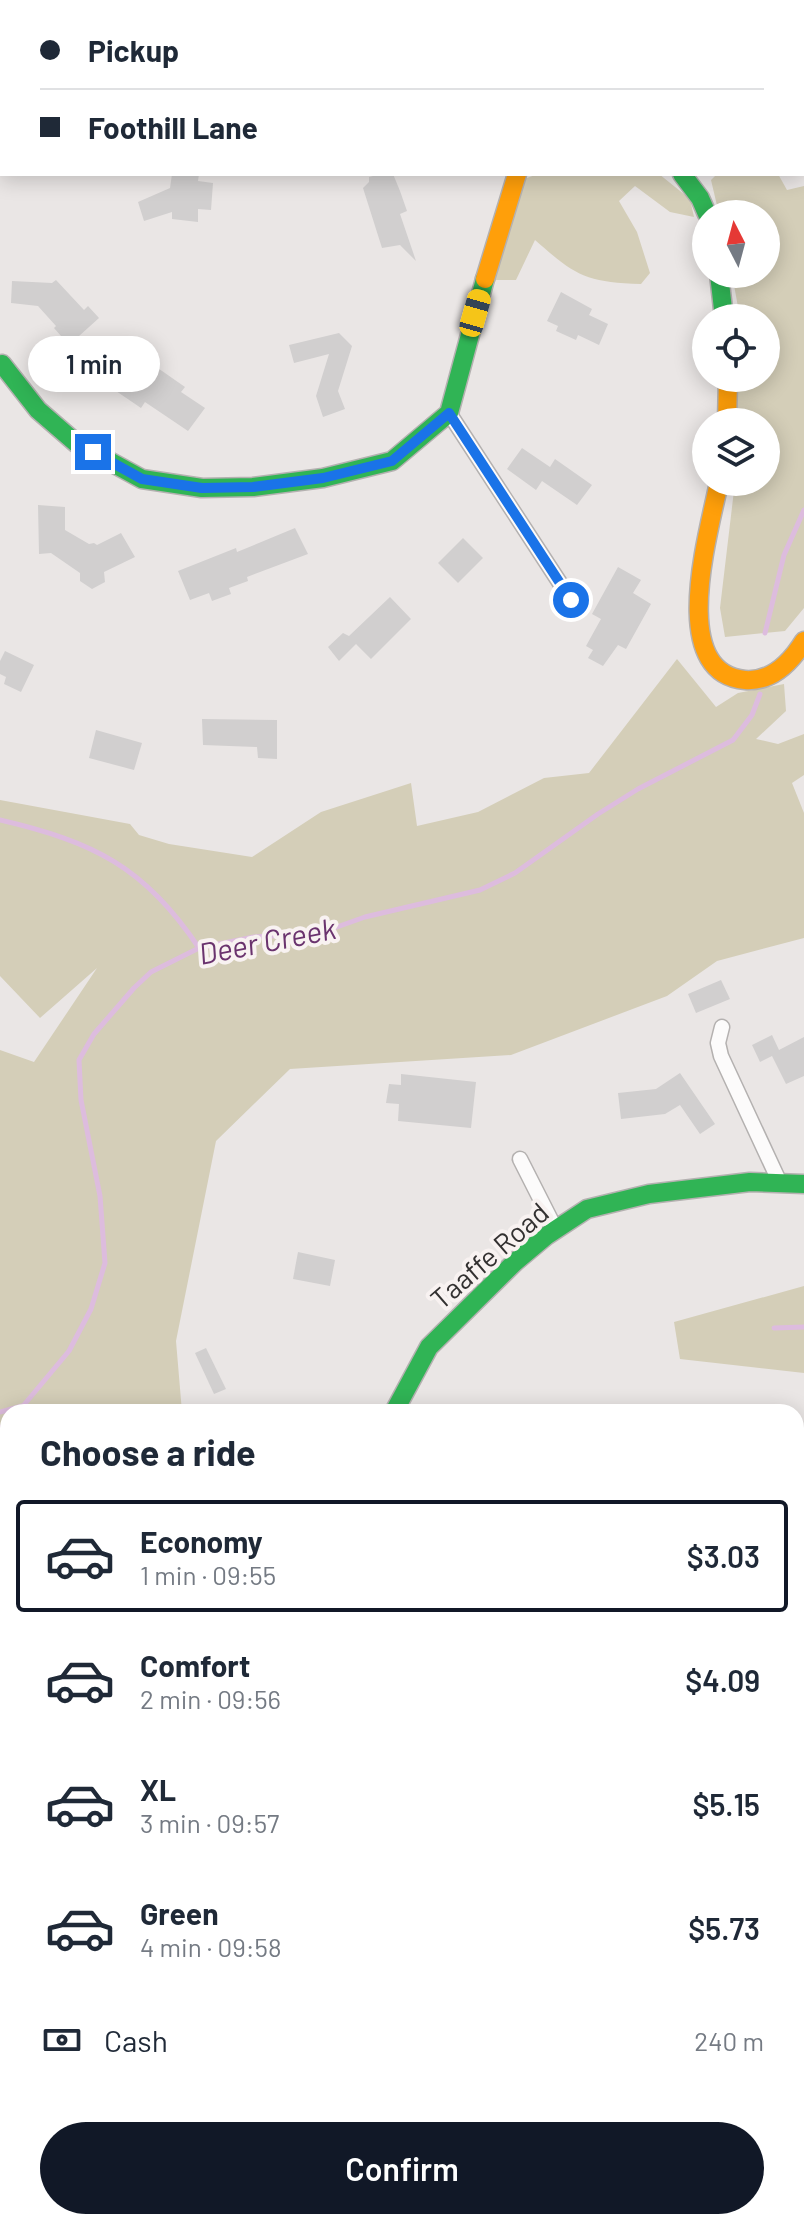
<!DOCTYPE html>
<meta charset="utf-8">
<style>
body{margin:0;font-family:Barlow,sans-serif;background:#f2f2f3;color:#1f2937;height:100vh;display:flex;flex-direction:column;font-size:30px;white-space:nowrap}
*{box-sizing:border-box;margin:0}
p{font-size:26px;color:#747a83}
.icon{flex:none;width:44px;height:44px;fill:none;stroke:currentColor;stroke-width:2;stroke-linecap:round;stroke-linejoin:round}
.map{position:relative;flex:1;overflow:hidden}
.sheet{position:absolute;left:0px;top:1404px;width:804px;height:826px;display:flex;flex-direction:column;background:#fff;border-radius:24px 24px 0 0;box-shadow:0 4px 20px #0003}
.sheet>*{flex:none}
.hud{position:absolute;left:0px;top:0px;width:804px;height:176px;box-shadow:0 4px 20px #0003;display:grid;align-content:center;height:176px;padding:0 40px;background:#fff}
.needle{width:52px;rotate:354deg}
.controls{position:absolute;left:692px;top:200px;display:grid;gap:16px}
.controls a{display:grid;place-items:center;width:88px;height:88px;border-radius:50%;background:#fff;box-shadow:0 4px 20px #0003;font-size:40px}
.end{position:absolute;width:36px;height:36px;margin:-18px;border:10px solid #1a73e8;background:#fff;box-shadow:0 0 0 4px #fff}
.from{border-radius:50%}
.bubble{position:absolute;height:56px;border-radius:28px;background:#fff;box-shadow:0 4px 20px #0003;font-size:26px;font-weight:600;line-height:56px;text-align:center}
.car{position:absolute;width:24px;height:48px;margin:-24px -12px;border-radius:10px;box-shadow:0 0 6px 2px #0007;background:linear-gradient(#f5c518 24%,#345 0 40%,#f5c518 0 76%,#345 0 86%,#f5c518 0)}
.hud b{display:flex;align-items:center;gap:28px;height:76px;font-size:30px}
.hud b+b{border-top:2px solid #e0e1e3}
.hud i{width:20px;height:20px;background:#1f2937}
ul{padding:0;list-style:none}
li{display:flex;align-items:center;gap:24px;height:112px;margin:0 16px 12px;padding:0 24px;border:4px solid transparent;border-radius:8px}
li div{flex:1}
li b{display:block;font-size:30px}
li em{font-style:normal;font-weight:600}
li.on{border-color:#111827}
li>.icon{width:72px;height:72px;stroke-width:1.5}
h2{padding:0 40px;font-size:36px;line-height:96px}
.pay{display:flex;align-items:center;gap:20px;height:88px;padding:0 40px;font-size:30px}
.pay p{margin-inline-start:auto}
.primary-button{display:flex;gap:16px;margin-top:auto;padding:16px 40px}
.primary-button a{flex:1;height:92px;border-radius:48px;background:#111827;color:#fff;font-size:32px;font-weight:600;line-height:92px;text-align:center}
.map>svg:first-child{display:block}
.green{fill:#d4ceb8}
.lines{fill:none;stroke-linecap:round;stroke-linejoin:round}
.stream{stroke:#ddbcde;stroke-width:5}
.building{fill:#d1cfcf}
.street-casing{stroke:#b4b1b0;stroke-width:17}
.fast-casing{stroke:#b4b1b0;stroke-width:21}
.slow-casing{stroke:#b4b1b0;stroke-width:21}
.street{stroke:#fcfbfb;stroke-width:14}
.fast{stroke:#30b455;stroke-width:18}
.slow{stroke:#ff9f0a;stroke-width:18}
.route{stroke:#1a73e8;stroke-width:10}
.labels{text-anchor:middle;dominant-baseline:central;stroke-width:8;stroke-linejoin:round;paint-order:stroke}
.street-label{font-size:28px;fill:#333131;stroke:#f8f2f1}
.water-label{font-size:30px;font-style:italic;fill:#6a336e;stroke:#f8f2f1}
</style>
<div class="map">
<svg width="804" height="2229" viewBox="0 0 804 2229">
<rect width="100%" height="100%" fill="#eae6e5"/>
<g class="green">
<polygon points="699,0 804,0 804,153 802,2 697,2"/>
<path d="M538,174H659L690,199L694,217L670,212L635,186L619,201L637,232L650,273L641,284C585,282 576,276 535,240L516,280H495L524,179Z"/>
<polygon points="717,174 778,174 787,190 804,186 804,608 785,631 725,637 720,608 735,482 766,482 766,422 737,422 738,378 766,378 766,318 740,318 732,274 766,274 766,214 719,214 711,180"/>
<polygon points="677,659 716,707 738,693 784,684 786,711 756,739 778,744 804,734 804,775 792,783 804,813 804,938 717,961 667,996 511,1055 290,1069 216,1141 176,1341 182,1412 8,1412 8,1582 0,1585 0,1050 34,1062 97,968 40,1018 0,976 0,800 130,824 139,835 169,844 252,857 321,812 411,783 417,826 478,812 544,778 589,773"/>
<polygon points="804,1286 804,1373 680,1359 674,1322"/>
</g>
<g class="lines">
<g class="stream">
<polyline points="765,633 784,555 804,510"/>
<path d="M0,820C94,842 145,867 199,948"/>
<polyline points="774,1328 804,1327"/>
<polyline points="0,1412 22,1406"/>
<polyline points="18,1412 69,1351 91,1309 105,1263 100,1196 81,1100 79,1060 94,1034 134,988 151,972 199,948 254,937 320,933 365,917 480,890 515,873 598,814 638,789 733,740 752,715 760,694"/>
<polyline points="0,1428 8,1422"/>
</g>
</g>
<g class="building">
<polygon points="172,174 199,174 198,181 213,183 211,210 198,209 198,222 172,219 172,212 144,221 138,202 170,188"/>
<polygon points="381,174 393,174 400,191 407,211 400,214 416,261 400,245 382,248 363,188 369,182 369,177"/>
<polygon points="56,280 84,310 88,306 99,318 69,345 54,328 56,326 38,306 11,303 12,281 52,283"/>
<polygon points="561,292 592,309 589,315 608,324 599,345 578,335 576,340 556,331 558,326 547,321"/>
<polygon points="339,333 352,346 338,391 345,409 323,417 316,396 329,354 294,363 289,345"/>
<polygon points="142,357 185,387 181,392 205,408 188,431 145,402 141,408 116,391"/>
<polygon points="522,448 550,467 555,459 592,485 577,505 542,481 536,490 507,469"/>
<polygon points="38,505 65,507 65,530 89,544 94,543 97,545 121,533 135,557 104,572 105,582 92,589 80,581 80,573 51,553 39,554"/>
<polygon points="295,528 308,554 247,577 248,581 229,588 231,594 212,601 209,593 190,600 178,571 236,548 237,552"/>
<polygon points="463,538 483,558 458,583 438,563"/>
<polygon points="618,567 641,580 633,593 651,604 626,649 618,645 603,666 588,658 593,650 586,646 601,619 592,614"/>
<polygon points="390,597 411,619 371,659 356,644 339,661 328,647 343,633 349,636"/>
<polygon points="5,651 34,665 21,692 4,684 6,677 0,674 0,661"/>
<polygon points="202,719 277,720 277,759 258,758 257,747 203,745"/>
<polygon points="96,730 142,743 134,770 89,758"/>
<polygon points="721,980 730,999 696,1013 688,994"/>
<polygon points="772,1035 779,1050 804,1037 804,1076 786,1084 772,1056 760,1062 752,1045"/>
<polygon points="680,1073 715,1124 700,1134 680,1105 665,1114 621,1119 618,1093 656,1089"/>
<polygon points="401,1074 476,1082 471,1128 398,1121 399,1104 386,1103 389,1084 401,1085"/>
<polygon points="298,1252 335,1260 330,1286 293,1279"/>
<polygon points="206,1348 226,1389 214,1394 195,1353"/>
</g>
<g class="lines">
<defs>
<g id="street">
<polyline points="449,413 571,600"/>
<polyline points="722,1027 718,1043 721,1056 780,1183"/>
<polyline points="520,1159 556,1230"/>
<polyline points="0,1790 8,1789"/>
<polyline points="428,2222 432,2229"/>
<polyline points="301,2229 325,2222"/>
</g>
<g id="fast">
<polyline points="421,0 422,2"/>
<polyline points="682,174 700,198 707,214"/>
<polyline points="719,274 724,318"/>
<polyline points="2,364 38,410 76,443 142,479 202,488 253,487 323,478 392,461 449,413 485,279"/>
<polyline points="394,1412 429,1347 515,1262 546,1236 587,1209 649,1194 750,1182 804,1184"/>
</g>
<g id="slow">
<polyline points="485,279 517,174"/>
<polyline points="727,422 728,378"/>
<path d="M719,482C710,529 666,673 745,680C772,682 791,662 804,641"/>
</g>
</defs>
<use href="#street" class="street-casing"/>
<use href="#fast" class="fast-casing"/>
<use href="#slow" class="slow-casing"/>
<use href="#street" class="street"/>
<use href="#fast" class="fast"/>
<use href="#slow" class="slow"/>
</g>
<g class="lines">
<polyline class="route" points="93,452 142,479 202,488 253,487 323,478 392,461 449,413 571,600"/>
</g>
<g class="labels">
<g class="street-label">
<text transform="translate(489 1255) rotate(-41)">Taaffe Road</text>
</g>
<g class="water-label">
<text transform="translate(267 940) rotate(-11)">Deer Creek</text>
</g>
</g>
</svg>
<div class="controls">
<a><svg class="needle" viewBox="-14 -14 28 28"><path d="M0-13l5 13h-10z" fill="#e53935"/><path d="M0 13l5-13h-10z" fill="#747a83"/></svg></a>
<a><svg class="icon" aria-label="locate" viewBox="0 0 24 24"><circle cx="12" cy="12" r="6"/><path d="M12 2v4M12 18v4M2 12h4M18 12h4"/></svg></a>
<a><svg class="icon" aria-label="layers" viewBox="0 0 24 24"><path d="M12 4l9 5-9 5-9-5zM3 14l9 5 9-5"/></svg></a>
</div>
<i class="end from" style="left:571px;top:600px"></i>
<i class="end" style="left:93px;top:452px"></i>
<div class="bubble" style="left:28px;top:336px;width:132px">1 min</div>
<i class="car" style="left:475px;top:313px;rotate:16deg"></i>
<div class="hud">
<b><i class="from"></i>Pickup</b>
<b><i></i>Foothill Lane</b>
</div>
<section class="sheet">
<h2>Choose a ride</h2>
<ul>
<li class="on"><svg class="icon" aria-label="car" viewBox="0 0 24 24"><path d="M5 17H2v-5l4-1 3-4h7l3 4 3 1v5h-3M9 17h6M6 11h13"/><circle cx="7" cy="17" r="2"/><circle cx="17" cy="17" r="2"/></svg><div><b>Economy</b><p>1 min · 09:55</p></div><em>$3.03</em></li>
<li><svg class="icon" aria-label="car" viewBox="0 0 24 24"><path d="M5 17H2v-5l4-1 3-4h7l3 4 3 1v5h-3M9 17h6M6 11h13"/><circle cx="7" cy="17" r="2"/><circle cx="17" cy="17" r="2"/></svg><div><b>Comfort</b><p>2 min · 09:56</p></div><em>$4.09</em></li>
<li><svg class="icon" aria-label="car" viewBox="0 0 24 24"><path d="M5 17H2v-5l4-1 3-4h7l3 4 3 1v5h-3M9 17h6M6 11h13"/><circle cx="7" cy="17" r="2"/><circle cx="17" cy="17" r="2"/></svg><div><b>XL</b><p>3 min · 09:57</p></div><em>$5.15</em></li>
<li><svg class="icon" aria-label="car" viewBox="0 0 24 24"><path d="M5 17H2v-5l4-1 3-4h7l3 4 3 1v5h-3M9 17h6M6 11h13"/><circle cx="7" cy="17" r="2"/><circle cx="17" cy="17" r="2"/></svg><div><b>Green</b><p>4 min · 09:58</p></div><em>$5.73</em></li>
</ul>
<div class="pay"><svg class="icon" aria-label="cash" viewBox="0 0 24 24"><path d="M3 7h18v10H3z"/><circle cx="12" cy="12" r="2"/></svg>Cash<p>240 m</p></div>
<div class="primary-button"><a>Confirm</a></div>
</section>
</div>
